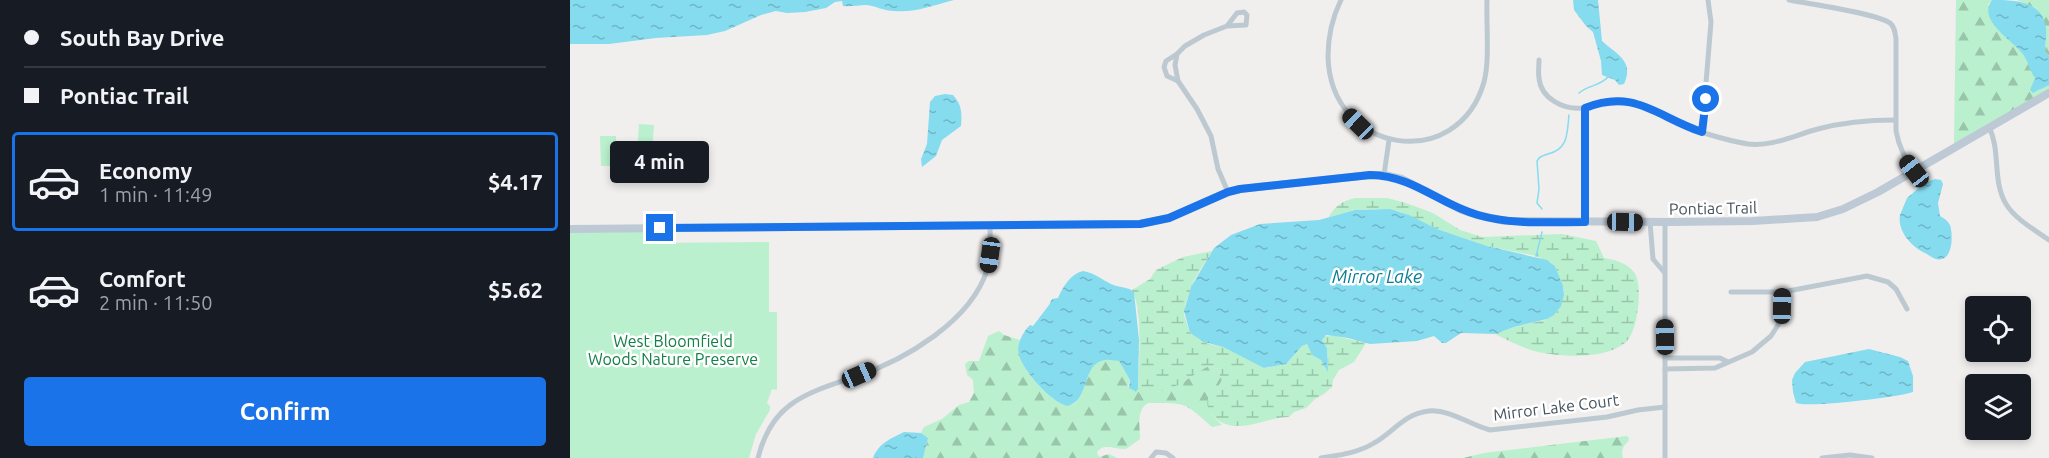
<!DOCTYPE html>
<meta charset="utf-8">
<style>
body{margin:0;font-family:Ubuntu,sans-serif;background:#20242c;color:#f1f3f6;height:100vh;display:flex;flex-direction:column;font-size:22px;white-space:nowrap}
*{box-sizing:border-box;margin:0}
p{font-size:20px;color:#9ea1a6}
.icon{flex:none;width:33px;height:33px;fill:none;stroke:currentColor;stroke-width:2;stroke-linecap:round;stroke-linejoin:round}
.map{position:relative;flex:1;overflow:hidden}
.drawer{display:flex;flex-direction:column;background:#171b24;width:570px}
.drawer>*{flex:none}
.top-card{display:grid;align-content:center;height:132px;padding:0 24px;background:#171b24}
.tools{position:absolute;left:1395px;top:296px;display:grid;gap:12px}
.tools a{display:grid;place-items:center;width:66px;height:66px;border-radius:6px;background:#171b24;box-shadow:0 3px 9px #0003;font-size:30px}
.end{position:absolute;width:27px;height:27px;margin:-14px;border:8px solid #1a73e8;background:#fff;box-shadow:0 0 0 3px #fff}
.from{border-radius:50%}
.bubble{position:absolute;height:42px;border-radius:6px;background:#171b24;box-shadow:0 3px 9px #0003;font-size:20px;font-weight:600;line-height:42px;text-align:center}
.car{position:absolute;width:18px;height:36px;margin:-18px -9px;border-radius:8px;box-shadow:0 0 4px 2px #0007;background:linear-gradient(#222 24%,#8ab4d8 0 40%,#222 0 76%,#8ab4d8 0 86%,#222 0)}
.top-card b{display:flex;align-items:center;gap:21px;height:57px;font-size:22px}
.top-card b+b{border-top:2px solid #363941}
.top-card i{width:15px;height:15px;background:#f1f3f6}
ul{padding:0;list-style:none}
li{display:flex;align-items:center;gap:18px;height:99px;margin:0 12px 9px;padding:0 12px;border:3px solid transparent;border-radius:6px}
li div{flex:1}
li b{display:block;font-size:22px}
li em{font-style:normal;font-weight:600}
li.on{border-color:#1a73e8}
li>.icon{width:54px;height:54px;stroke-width:1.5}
.primary-button{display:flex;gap:12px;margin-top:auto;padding:12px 24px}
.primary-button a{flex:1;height:69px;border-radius:6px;background:#1a73e8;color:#fff;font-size:24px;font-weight:600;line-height:69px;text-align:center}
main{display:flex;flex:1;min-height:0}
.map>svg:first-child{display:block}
.green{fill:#baf0cd}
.forest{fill:url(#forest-firs)}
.wetland{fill:url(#wetland-marsh)}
.water{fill:url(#water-ripples)}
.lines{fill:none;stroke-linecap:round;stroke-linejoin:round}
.stream{stroke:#85dcef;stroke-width:1.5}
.minor{stroke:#bdc9d1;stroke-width:5}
.secondary{stroke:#bdcad6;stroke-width:8}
.route{stroke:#1a73e8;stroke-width:8}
.labels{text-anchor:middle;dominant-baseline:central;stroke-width:5;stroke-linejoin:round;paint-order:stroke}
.street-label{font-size:16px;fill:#45525c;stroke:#fff}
.park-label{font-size:16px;fill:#138047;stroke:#fff}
.water-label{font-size:18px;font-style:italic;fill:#087c96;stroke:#fff}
</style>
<main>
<section class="drawer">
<div class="top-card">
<b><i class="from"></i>South Bay Drive</b>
<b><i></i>Pontiac Trail</b>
</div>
<ul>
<li class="on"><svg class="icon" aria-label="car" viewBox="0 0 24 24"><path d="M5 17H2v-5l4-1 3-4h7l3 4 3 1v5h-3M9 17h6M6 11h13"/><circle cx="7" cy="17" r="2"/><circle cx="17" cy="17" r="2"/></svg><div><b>Economy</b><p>1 min · 11:49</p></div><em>$4.17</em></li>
<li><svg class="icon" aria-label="car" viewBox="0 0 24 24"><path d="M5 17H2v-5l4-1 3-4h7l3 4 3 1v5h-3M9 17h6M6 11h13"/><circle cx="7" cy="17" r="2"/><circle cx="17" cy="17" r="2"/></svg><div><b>Comfort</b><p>2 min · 11:50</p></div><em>$5.62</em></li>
</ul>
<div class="primary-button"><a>Confirm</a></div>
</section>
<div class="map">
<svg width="1479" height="458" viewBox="0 0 1479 458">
<defs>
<pattern id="forest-firs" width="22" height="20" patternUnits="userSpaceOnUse" patternTransform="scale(1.5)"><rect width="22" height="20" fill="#baf0cd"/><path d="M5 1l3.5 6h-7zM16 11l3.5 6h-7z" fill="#99c5aa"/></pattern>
<pattern id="wetland-marsh" width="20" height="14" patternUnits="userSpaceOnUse" patternTransform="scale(1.5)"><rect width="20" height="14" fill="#baf0cd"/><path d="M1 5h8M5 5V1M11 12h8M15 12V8" fill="none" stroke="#99c5aa"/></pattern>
<pattern id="water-ripples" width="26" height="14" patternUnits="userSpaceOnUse" patternTransform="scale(1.5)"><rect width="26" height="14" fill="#85dcef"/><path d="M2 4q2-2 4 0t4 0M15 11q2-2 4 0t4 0" fill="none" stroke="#6fb5c5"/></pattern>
</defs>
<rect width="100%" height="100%" fill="#f1eeee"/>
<g class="green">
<polygon points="69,124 84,125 82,155 67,154"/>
<polygon points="30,136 46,136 46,166 31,166"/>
<polygon points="75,229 75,243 199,242 199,312 207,312 207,390 202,389 197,403 200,406 200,410 186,434 179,458 0,458 0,230"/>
</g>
<g class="forest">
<polygon points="1386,0 1422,0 1418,5 1454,55 1465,78 1463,83 1468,88 1474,88 1479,85 1479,90 1384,144"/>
<polygon points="1447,0 1479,0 1479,56 1475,52 1476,36 1465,8"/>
<path d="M429,331L434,335L450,340C449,350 452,363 458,372C464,382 492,413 505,403C519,392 514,362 536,359C539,359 546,361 549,361L560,380L558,386C566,395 569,391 579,392C604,393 617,375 639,366L647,369L652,380L649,386L639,397L641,414L652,425L642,427C614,402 617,403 578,403C566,410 570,426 570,439L556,449C546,450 534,442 527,452L529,457L539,454L547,458H353L358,438L351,433L354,427L372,419L389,405L399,402L404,393L403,380L397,375L395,364L399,361H409L418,336Z"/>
<path d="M1057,436L1059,438L1058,442C1053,445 1051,452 1053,458H893L914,453Z"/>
</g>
<g class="wetland">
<path d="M785,198H817L836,203L863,213L890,230L912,237L992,234L1026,241L1034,258C1045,260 1055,262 1063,271C1074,282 1068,330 1057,341C1038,360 992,357 968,352C953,348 939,341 925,334L944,327L975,320L986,313L991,304L994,290L985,266L982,263L966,256L917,246L867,229L831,212L806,209L785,210L759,217C765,205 773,201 785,198Z"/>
<path d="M642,251L624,280L615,305L614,315L620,333L638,344L653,347L695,368L716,364L732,346L737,344L742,355L751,360L758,371L757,348L752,340L754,336H765L796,343L784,362L769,370L763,380L762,387L754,394L745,399L736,408L724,412L719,417C694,417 665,438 643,416C639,412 636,405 638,399C641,392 649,387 652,380L647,369L639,366C631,370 625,374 618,379C602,390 585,394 566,392L568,389C569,365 573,309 562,290L580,279L586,270L613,257Z"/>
</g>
<g class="water">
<path d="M0,0H384C364,5 345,13 324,11C314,11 306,6 296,5C288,5 282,7 273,6L272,1L265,2L256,8L235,12L217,13L206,11L191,15L155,31L137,35L86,38L39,44H0Z"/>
<path d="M1003,0H1028L1032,41C1046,54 1065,61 1054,84L1049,85L1045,80L1032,75L1031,61L1023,32L1016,26L1004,10Z"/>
<path d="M1422,0C1444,0 1472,0 1476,28C1477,36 1475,44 1475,52L1479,56V85C1473,89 1468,89 1463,93L1460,90L1465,78C1459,70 1458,60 1452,53C1441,39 1407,20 1422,0Z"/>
<path d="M375,94L383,95C392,105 392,113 391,126L372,140L366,156L352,167L351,159L357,144L360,102L365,96Z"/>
<path d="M1365,179L1371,180L1373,184L1368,203L1370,216C1374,218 1378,221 1380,225C1383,234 1383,256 1372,259C1365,261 1361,256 1355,253C1342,247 1327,231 1330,215C1332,210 1335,203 1337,198C1346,191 1353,182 1365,179Z"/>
<polygon points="820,209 839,215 867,229 917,246 977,260 985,266 993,286 994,295 991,306 984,315 977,319 944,327 925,334 891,333 876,343 872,343 864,336 847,341 800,344 778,338 756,335 752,340 757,348 758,372 751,360 742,355 737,344 732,346 716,364 694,368 653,347 634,342 620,333 614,311 621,287 644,248 661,235 690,224 749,220 785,210"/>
<path d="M513,271C525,273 531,279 541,284C549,288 557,286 564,292L569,340L568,389L566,392L559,388L560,380L549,361C545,361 539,359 535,360C511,363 521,401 497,406C480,401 454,372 449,355C446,344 453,332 460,325L463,326L479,305L482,299L488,298C493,287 500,274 513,271Z"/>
<path d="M1299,349L1330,357L1338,361L1343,376V392C1329,397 1239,408 1226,403L1223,392L1222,380L1225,373L1235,362Z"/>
<path d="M334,432L351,433L358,438L353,458H303C309,443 320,439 334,432Z"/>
</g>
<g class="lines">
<g class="stream">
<path d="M1009,93C1018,85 1031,86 1039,76"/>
<path d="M972,209L967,203L969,189L967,161C970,156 972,156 978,154C999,149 997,132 999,115"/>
<polyline points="966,256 972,232"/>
</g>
<g class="minor">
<path d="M771,0C762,18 758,38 758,57C761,155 888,173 914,82C920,60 916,23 917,0"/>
<path d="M1219,0C1240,4 1305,13 1320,23C1325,27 1325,33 1326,39V131C1329,147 1334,158 1344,171"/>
<polyline points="657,26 676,25 677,15 674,12 667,13 657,26 634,35 615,46 607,54 605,65 608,81 627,109 641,136 648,169 658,192"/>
<polyline points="607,54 596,61 594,67 597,76 608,81"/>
<path d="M969,60C969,66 968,72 969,78C971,99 994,110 1013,108C1018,108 1022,105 1026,104C1036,100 1047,99 1058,101C1074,103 1088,114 1103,121C1124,131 1155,140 1178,144C1202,147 1225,135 1248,129C1274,122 1299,120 1325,120"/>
<path d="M1419,127C1431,151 1422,181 1436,204C1445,219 1465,230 1479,240"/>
<polyline points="1132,132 1141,22 1138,0"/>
<polyline points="814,175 819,140"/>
<polyline points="1015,222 1015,108"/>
<polyline points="1080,222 1083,259 1094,272"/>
<polyline points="1095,222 1095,458"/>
<polyline points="1161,292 1213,292 1297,276 1318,282 1326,289 1337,309"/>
<polyline points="1095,358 1150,358 1158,362"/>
<polyline points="1095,369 1145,368 1182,352 1201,336 1210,322 1213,292"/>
<path d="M188,458C202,401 238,393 287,376C335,360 401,321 417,270C422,256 420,240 420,225"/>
<polyline points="581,458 586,452 596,453 603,458"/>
<path d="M751,458C769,455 788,453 804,443C824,432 833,414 859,411C880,409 900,425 920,430L1037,417L1068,410L1095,407"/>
<polyline points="1252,458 1280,455 1302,458"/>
</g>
<polyline class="secondary" points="0,229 570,224 599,218 658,192 670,189 800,175 814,175 832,179 892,210 907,215 935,221 1101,222 1183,221 1247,217 1273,209 1308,192 1479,93"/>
</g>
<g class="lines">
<path class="route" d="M90,228L570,224L599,218L658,192L670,189L800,175C845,176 868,204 908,215C942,225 980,222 1015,222V108C1065,88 1087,117 1132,132L1136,99"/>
</g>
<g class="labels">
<g class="street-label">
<text transform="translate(1143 208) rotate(-1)">Pontiac Trail</text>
<text transform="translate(986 407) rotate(-7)">Mirror Lake Court</text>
</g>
<g class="park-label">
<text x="103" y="341">West Bloomfield<tspan x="103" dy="18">Woods Nature Preserve</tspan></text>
</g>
<g class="water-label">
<text x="807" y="276">Mirror Lake</text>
</g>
</g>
</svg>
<div class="tools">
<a><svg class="icon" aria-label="locate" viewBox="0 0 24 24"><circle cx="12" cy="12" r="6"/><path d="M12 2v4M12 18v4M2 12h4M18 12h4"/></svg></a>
<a><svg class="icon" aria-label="layers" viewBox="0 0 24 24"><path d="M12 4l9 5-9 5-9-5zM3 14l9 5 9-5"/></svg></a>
</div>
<i class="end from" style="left:1136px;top:99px"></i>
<i class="end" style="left:90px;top:228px"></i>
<div class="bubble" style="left:40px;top:141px;width:99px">4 min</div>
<i class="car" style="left:788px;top:124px;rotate:314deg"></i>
<i class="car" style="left:1344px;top:171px;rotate:322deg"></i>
<i class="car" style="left:1055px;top:222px;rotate:91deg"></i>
<i class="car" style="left:420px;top:255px;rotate:188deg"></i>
<i class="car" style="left:1212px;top:306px;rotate:1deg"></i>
<i class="car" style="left:1095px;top:337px;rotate:359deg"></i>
<i class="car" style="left:289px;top:375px;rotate:66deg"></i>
</div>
</main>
